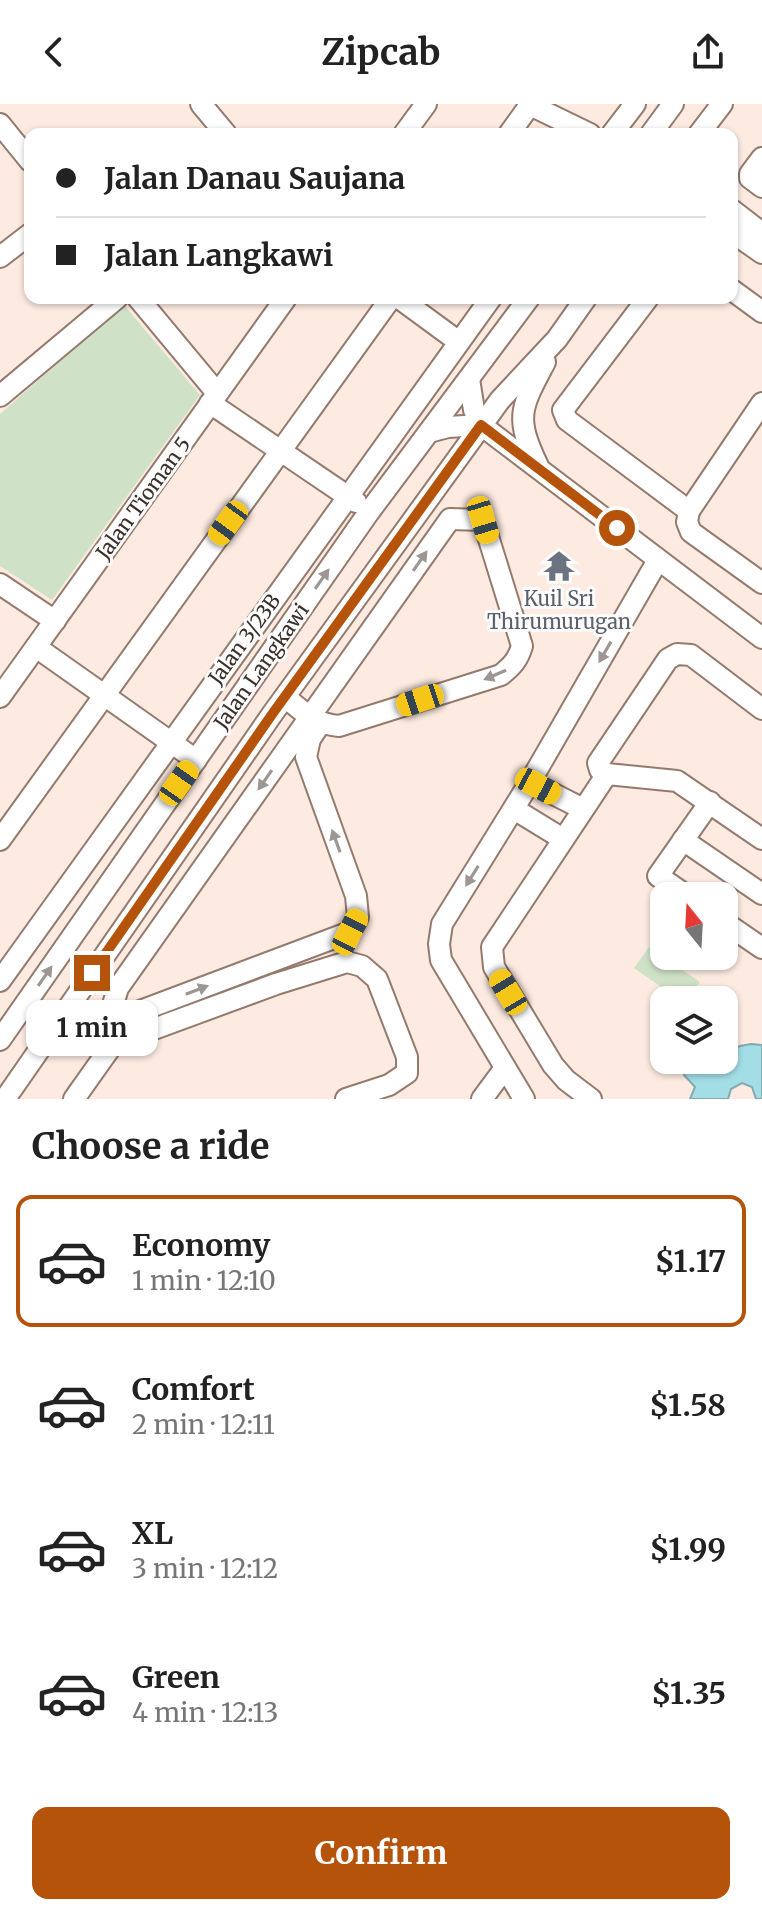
<!DOCTYPE html>
<meta charset="utf-8">
<style>
body{margin:0;font-family:Merriweather,serif;background:#f2f2f2;color:#222;height:100vh;display:flex;flex-direction:column;font-size:30px;white-space:nowrap}
*{box-sizing:border-box;margin:0}
p{font-size:26px;color:#767676}
.icon{flex:none;width:44px;height:44px;fill:none;stroke:currentColor;stroke-width:2;stroke-linecap:round;stroke-linejoin:round}
.map{position:relative;height:995px;overflow:hidden}
.drawer{display:flex;flex-direction:column;background:#fff;flex:1}
.drawer>*{flex:none}
.top-card{position:absolute;left:24px;top:24px;width:714px;height:176px;border-radius:16px;box-shadow:0 2px 6px #0004;display:grid;align-content:center;height:176px;padding:0 32px;background:#fff}
.needle{width:52px;rotate:342deg}
.buttons{position:absolute;left:650px;top:778px;display:grid;gap:16px}
.buttons a{display:grid;place-items:center;width:88px;height:88px;border-radius:16px;background:#fff;box-shadow:0 2px 6px #0004;font-size:40px}
.end{position:absolute;width:36px;height:36px;margin:-18px;border:10px solid #b45309;background:#fff;box-shadow:0 0 0 4px #fff}
.from{border-radius:50%}
.bubble{position:absolute;height:56px;border-radius:16px;background:#fff;box-shadow:0 2px 6px #0004;font-size:26px;font-weight:700;line-height:56px;text-align:center}
.car{position:absolute;width:24px;height:48px;margin:-24px -12px;border-radius:10px;box-shadow:0 0 6px 2px #0007;background:linear-gradient(#f5c518 24%,#345 0 40%,#f5c518 0 76%,#345 0 86%,#f5c518 0)}
.top-card b{display:flex;align-items:center;gap:28px;height:76px;font-size:30px}
.top-card b+b{border-top:2px solid #e0e0e0}
.top-card i{width:20px;height:20px;background:#222}
ul{padding:0;list-style:none}
li{display:flex;align-items:center;gap:24px;height:132px;margin:0 16px 12px;padding:0 16px;border:4px solid transparent;border-radius:16px}
li div{flex:1}
li b{display:block;font-size:30px}
li em{font-style:normal;font-weight:700}
li.current{border-color:#b45309}
li>.icon{width:72px;height:72px;stroke-width:1.5}
h2{padding:0 32px;font-size:36px;line-height:96px}
.button{display:flex;gap:16px;margin-top:auto;padding:16px 32px}
.button a{flex:1;height:92px;border-radius:16px;background:#b45309;color:#fff;font-size:32px;font-weight:700;line-height:92px;text-align:center}
header{display:flex;justify-content:space-between;align-items:center;height:104px;padding:0 32px;background:#fff;font-size:36px;font-weight:700}
.map>svg:first-child{display:block}
.green{fill:#cfe2c8}
.water{fill:#a3dee7;stroke:#84aaae;stroke-width:2}
.lines{fill:none;stroke-linecap:round;stroke-linejoin:round}
.minor-casing{stroke:#947a6d;stroke-width:24}
.minor{stroke:#fff;stroke-width:20}
.oneway{fill:#9c9794}
.route{stroke:#b45309;stroke-width:10}
.labels{text-anchor:middle;dominant-baseline:central;stroke-width:6;stroke-linejoin:round;paint-order:stroke}
.street-label{font-size:20px;fill:#3a2f2a;stroke:#fcfcfc}
.worship-label{font-size:20px;fill:#5b616d;stroke:#fcfcfc}
</style>
<header><svg class="icon" aria-label="back" viewBox="0 0 24 24"><path d="M15 5l-7 7 7 7"/></svg>Zipcab<svg class="icon" aria-label="share" viewBox="0 0 24 24"><path d="M12 15V3M7 8l5-5 5 5M5 13v7h14v-7"/></svg></header>
<div class="map">
<svg width="762" height="995" viewBox="0 0 762 995">
<rect width="100%" height="100%" fill="#fdebe2"/>
<g class="green">
<polygon points="124,201 200,291 52,496 0,462 0,310"/>
<polygon points="649,843 700,878 687,896 680,896 634,864"/>
</g>
<polygon class="water" points="751,940 762,941 762,995 756,995 752,983 742,979 731,985 728,995 690,995 695,983 684,971 687,958 704,956 710,963 719,964 724,951 740,942"/>
<g class="lines">
<defs>
<g id="minor">
<polyline points="201,0 226,30"/>
<polyline points="528,0 590,30"/>
<polyline points="0,20 30,57"/>
<polyline points="404,30 426,0"/>
<polyline points="509,30 530,1"/>
<polyline points="612,30 635,0"/>
<polyline points="651,30 673,0"/>
<polyline points="699,30 722,0"/>
<polyline points="762,54 750,70 750,74 762,83"/>
<polyline points="732,106 762,129"/>
<polyline points="732,128 762,149"/>
<polyline points="0,153 30,130"/>
<polyline points="732,186 762,208"/>
<polyline points="138,194 217,289"/>
<polyline points="399,194 459,238"/>
<polyline points="648,194 563,306 567,316 689,407 762,299"/>
<polyline points="469,275 474,306 481,321 762,534"/>
<polyline points="0,292 117,194"/>
<polyline points="210,299 356,398"/>
<polyline points="429,328 448,323 481,321"/>
<path d="M538,362C514,312 521,304 545,258"/>
<polyline points="689,407 687,418 691,428 762,479"/>
<polyline points="0,480 55,517"/>
<polyline points="36,543 196,656"/>
<polyline points="0,593 286,194"/>
<path d="M285,593C304,608 314,620 339,622L501,571C512,562 518,556 522,542L483,416L450,415L118,884L112,904L119,915L350,828L358,813L356,792L306,653L310,635L320,620"/>
<polyline points="607,670 677,677 762,735"/>
<polyline points="530,678 583,705"/>
<polyline points="514,705 563,735"/>
<polyline points="0,736 391,194"/>
<polyline points="683,736 762,790"/>
<polyline points="687,792 658,772 710,698"/>
<polyline points="724,818 762,844"/>
<polyline points="0,877 491,194"/>
<polyline points="0,936 369,408 529,194"/>
<polyline points="5,995 273,609 500,296 557,235 586,194"/>
<polyline points="74,995 113,940 276,880 347,858 362,862 377,875 407,953 407,969 389,981 346,995"/>
<polyline points="482,995 505,964"/>
<polyline points="524,995 441,856 439,840 442,820 530,678 658,456"/>
<polyline points="591,995 566,976 553,961 494,863 492,843 607,670 600,666 598,659 668,555 677,550 691,551 762,605"/>
</g>
</defs>
<use href="#minor" class="minor-casing"/>
<use href="#minor" class="minor"/>
</g>
<defs><path id="oneway-solid" d="M-6-.8H1V-3.2L6.5 0L1 3.2V.8H-6Z" transform="scale(2)"/></defs>
<g class="oneway">
<use href="#oneway-solid" transform="translate(420 457) rotate(-55)"/>
<use href="#oneway-solid" transform="translate(322 475) rotate(-55)"/>
<use href="#oneway-solid" transform="translate(605 548) rotate(120)"/>
<use href="#oneway-solid" transform="translate(495 571) rotate(157)"/>
<use href="#oneway-solid" transform="translate(265 676) rotate(125)"/>
<use href="#oneway-solid" transform="translate(336 737) rotate(-110)"/>
<use href="#oneway-solid" transform="translate(472 772) rotate(122)"/>
<use href="#oneway-solid" transform="translate(45 872) rotate(-55)"/>
<use href="#oneway-solid" transform="translate(197 886) rotate(-21)"/>
</g>
<g class="lines">
<polyline class="route" points="92,869 273,609 481,321 617,424"/>
</g>
<defs>
<symbol id="temple-bare" viewBox="-9 -9 18 18"><path d="M0-6L5-2H3V0L6.5 2.5H4V6H1.5V3h-3V6H-4V2.5H-6.5L-3 0V-2H-5Z" fill="#6b7280" stroke="#fcfcfc" stroke-width="2.5" paint-order="stroke"/></symbol>
</defs>
<g fill-rule="evenodd">
<use href="#temple-bare" x="537" y="440" width="44" height="44"/>
</g>
<g class="labels">
<g class="street-label">
<text transform="translate(143 394) rotate(-54)">Jalan Tioman 5</text>
<text transform="translate(244 535) rotate(-54)">Jalan 3/23B</text>
<text transform="translate(261 562) rotate(-55)">Jalan Langkawi</text>
</g>
<g class="worship-label">
<text x="559" y="494">Kuil Sri<tspan x="559" dy="23">Thirumurugan</tspan></text>
</g>
</g>
</svg>
<div class="buttons">
<a><svg class="needle" viewBox="-14 -14 28 28"><path d="M0-13l5 13h-10z" fill="#e53935"/><path d="M0 13l5-13h-10z" fill="#767676"/></svg></a>
<a><svg class="icon" aria-label="layers" viewBox="0 0 24 24"><path d="M12 4l9 5-9 5-9-5zM3 14l9 5 9-5"/></svg></a>
</div>
<i class="end from" style="left:617px;top:424px"></i>
<i class="end" style="left:92px;top:869px"></i>
<div class="bubble" style="left:26px;top:896px;width:132px">1 min</div>
<i class="car" style="left:483px;top:416px;rotate:163deg"></i>
<i class="car" style="left:228px;top:419px;rotate:216deg"></i>
<i class="car" style="left:420px;top:596px;rotate:252deg"></i>
<i class="car" style="left:179px;top:679px;rotate:35deg"></i>
<i class="car" style="left:538px;top:682px;rotate:118deg"></i>
<i class="car" style="left:350px;top:828px;rotate:27deg"></i>
<i class="car" style="left:508px;top:888px;rotate:329deg"></i>
<div class="top-card">
<b><i class="from"></i>Jalan Danau Saujana</b>
<b><i></i>Jalan Langkawi</b>
</div>
</div>
<section class="drawer">
<h2>Choose a ride</h2>
<ul>
<li class="current"><svg class="icon" aria-label="car" viewBox="0 0 24 24"><path d="M5 17H2v-5l4-1 3-4h7l3 4 3 1v5h-3M9 17h6M6 11h13"/><circle cx="7" cy="17" r="2"/><circle cx="17" cy="17" r="2"/></svg><div><b>Economy</b><p>1 min · 12:10</p></div><em>$1.17</em></li>
<li><svg class="icon" aria-label="car" viewBox="0 0 24 24"><path d="M5 17H2v-5l4-1 3-4h7l3 4 3 1v5h-3M9 17h6M6 11h13"/><circle cx="7" cy="17" r="2"/><circle cx="17" cy="17" r="2"/></svg><div><b>Comfort</b><p>2 min · 12:11</p></div><em>$1.58</em></li>
<li><svg class="icon" aria-label="car" viewBox="0 0 24 24"><path d="M5 17H2v-5l4-1 3-4h7l3 4 3 1v5h-3M9 17h6M6 11h13"/><circle cx="7" cy="17" r="2"/><circle cx="17" cy="17" r="2"/></svg><div><b>XL</b><p>3 min · 12:12</p></div><em>$1.99</em></li>
<li><svg class="icon" aria-label="car" viewBox="0 0 24 24"><path d="M5 17H2v-5l4-1 3-4h7l3 4 3 1v5h-3M9 17h6M6 11h13"/><circle cx="7" cy="17" r="2"/><circle cx="17" cy="17" r="2"/></svg><div><b>Green</b><p>4 min · 12:13</p></div><em>$1.35</em></li>
</ul>
<div class="button"><a>Confirm</a></div>
</section>
